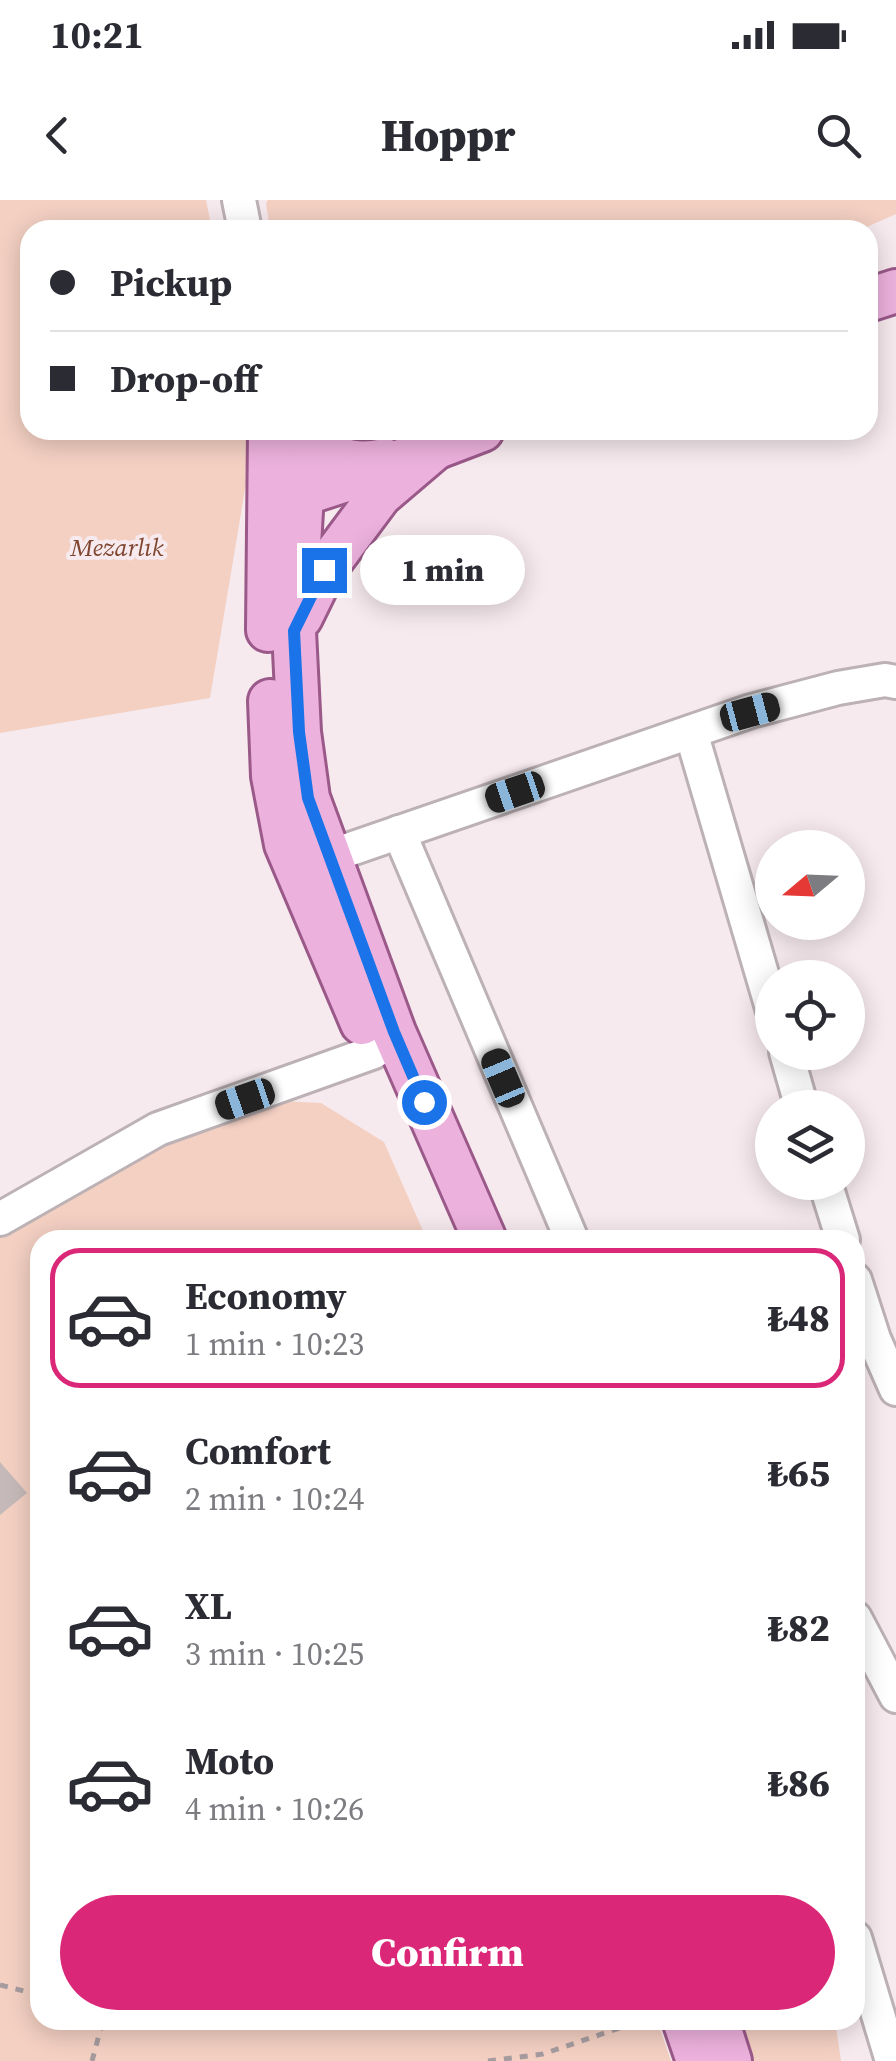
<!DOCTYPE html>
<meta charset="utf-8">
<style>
body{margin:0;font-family:"Source Serif 4",serif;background:#f2f2f3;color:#2b2b33;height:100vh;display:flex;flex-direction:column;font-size:38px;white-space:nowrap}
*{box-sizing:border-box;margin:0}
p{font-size:32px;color:#7c7c81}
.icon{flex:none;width:55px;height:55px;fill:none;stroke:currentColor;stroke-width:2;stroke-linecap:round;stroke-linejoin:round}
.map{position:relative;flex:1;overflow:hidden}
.sheet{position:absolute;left:30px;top:1030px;width:835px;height:800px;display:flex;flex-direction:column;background:#fff;border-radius:30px;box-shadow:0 5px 25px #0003}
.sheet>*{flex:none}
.banner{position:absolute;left:20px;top:20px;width:858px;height:220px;border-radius:30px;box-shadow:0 5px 25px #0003;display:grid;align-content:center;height:220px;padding:0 30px;background:#fff}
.needle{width:65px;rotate:251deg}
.controls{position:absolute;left:755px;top:630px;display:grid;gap:20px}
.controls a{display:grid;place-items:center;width:110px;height:110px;border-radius:50%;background:#fff;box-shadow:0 5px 25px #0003;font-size:50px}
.end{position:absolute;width:45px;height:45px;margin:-22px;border:12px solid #1a73e8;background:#fff;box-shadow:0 0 0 5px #fff}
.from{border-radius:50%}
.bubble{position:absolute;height:70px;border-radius:35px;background:#fff;box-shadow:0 5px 25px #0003;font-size:32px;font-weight:800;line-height:70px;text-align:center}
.car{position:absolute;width:30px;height:60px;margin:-30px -15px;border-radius:12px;box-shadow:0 0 8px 2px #0007;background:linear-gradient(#222 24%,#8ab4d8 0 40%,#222 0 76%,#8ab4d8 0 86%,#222 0)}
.banner b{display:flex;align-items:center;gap:35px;height:95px;font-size:38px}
.banner b+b{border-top:2px solid #e1e1e2}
.banner i{width:25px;height:25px;background:#2b2b33}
ul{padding:18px 0 0;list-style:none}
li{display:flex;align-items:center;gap:30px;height:140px;margin:0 20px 15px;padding:0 10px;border:5px solid transparent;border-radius:30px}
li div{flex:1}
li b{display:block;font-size:38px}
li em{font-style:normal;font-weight:800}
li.on{border-color:#db2777}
li>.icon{width:90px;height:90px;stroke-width:1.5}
.button{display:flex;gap:20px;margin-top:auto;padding:20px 30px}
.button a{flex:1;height:115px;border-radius:60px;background:#db2777;color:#fff;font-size:40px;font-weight:800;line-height:115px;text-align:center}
.status{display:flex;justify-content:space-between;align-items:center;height:70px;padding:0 50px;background:#fff;direction:ltr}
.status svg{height:28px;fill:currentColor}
header{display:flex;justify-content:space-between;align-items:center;height:130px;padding:0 30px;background:#fff;font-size:45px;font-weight:800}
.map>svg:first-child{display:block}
.green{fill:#f4d0c3}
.building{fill:#c6b9b9}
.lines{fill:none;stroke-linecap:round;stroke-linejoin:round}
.minor-casing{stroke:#bcb1b4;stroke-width:38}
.major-casing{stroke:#9a5989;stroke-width:48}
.path{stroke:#a69c9f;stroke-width:5;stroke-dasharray:8 8;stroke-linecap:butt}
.minor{stroke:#fff;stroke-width:32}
.major{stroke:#ecb1dd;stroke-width:42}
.route{stroke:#1a73e8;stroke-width:12}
.labels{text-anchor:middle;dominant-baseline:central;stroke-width:8;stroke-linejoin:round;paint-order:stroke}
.park-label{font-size:25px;font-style:italic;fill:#7f452f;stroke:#f7eaee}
</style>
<div class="status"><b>10:21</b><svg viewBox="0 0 49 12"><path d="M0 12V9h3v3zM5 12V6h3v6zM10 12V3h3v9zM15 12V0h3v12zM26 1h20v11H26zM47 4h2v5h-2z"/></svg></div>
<header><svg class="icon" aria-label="back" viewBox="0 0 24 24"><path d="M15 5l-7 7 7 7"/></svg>Hoppr<svg class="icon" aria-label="search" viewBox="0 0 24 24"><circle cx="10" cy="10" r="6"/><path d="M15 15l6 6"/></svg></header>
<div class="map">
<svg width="896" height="1861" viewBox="0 0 896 1861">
<rect width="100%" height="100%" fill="#f7eaee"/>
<g class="green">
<polygon points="0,0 206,0 212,30 30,30 30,230 249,230 252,248 210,498 0,533"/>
<polygon points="268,0 896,0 896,14 860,30 270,30 266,3"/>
<polygon points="245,899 321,903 384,942 427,1040 40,1040 40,1820 657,1820 671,1861 0,1861 0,1019"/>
<polygon points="717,1820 835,1820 841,1861 730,1861"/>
</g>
<polygon class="building" points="0,1262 27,1293 0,1315"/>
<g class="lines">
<defs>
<g id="minor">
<polyline points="239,0 245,30"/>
<polyline points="691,532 772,808"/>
<polyline points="399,632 572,1040"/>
<polyline points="310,663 751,511 838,488 885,480 896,482"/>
<polyline points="786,852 802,908"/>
<polyline points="825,982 843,1040"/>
<polyline points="0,1019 158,929 374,852"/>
<polyline points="855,1080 874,1139 896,1189"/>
<polyline points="855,1418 896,1496"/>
<polyline points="855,1738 892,1861"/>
</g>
<g id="major">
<polyline points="868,100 896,91"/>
<polyline points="283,230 302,294 294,431 299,532 308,598 394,832 485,1040"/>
<path d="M302,230C327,257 347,268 385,260"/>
<polyline points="278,302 377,270 482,230"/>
<polyline points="301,417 324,370 380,295 434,249"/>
<polyline points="268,430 270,231"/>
<polyline points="270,501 273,576 286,644 362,823"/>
<polyline points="684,1820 698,1861"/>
<polyline points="717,1820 730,1861"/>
</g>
</defs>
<use href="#minor" class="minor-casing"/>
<use href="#major" class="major-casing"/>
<g class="path">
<polyline points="0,1785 40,1795"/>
<polyline points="92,1861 103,1820"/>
<polyline points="488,1861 543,1854 643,1820"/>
</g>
<use href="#minor" class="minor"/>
<use href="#major" class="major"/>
</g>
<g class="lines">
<polyline class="route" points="324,370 294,431 299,532 308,598 394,832 424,902"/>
</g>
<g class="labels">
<g class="park-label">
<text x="117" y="347">Mezarlık</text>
</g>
</g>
</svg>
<div class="controls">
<a><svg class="needle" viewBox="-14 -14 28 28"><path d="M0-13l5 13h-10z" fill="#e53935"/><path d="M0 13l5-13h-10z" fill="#7c7c81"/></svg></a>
<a><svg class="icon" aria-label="locate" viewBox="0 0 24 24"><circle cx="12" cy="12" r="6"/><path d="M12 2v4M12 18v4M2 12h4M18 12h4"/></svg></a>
<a><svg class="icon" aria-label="layers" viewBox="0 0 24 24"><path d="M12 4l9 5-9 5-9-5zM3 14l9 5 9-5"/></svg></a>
</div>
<i class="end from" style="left:424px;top:902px"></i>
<i class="end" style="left:324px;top:370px"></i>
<div class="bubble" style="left:360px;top:335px;width:165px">1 min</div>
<i class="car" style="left:750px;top:512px;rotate:75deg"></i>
<i class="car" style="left:515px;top:592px;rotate:251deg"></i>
<i class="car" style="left:503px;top:878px;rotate:337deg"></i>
<i class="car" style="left:245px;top:899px;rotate:251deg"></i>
<div class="banner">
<b><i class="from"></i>Pickup</b>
<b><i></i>Drop-off</b>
</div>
<section class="sheet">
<ul>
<li class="on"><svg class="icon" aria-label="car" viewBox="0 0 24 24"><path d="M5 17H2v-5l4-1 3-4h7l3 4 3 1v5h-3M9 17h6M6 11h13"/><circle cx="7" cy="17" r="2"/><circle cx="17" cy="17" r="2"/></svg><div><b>Economy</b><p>1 min · 10:23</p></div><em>₺48</em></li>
<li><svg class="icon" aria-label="car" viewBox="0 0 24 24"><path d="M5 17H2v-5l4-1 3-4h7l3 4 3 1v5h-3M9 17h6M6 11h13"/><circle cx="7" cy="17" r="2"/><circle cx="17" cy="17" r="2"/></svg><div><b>Comfort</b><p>2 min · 10:24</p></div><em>₺65</em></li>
<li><svg class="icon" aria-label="car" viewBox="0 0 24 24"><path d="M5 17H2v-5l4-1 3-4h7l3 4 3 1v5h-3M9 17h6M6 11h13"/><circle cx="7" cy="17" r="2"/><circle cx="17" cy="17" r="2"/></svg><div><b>XL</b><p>3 min · 10:25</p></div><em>₺82</em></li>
<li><svg class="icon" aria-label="car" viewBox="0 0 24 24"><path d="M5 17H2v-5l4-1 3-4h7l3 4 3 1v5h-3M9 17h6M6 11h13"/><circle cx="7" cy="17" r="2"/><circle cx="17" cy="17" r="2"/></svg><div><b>Moto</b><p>4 min · 10:26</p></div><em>₺86</em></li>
</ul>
<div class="button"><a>Confirm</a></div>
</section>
</div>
